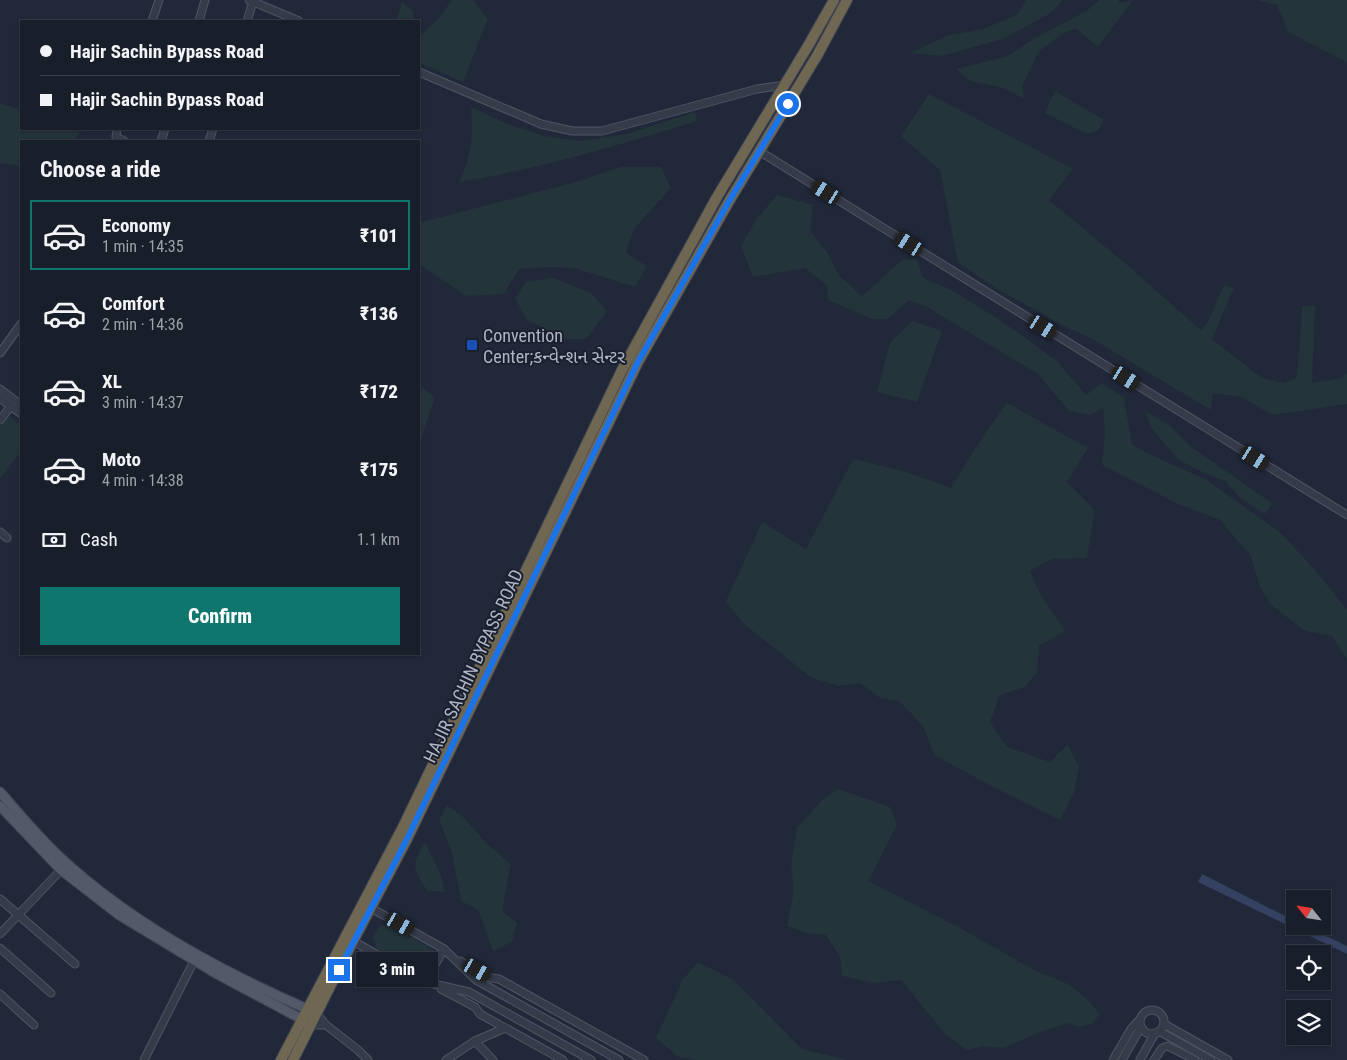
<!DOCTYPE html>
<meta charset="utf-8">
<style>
body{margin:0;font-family:"Roboto Condensed","Noto Sans Gujarati",sans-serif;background:#262b37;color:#f1f3f6;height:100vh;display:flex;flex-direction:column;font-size:19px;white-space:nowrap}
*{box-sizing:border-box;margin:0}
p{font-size:16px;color:#9fa2a9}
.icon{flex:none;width:28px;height:28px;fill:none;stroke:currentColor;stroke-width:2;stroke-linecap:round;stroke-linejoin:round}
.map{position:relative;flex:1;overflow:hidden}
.sheet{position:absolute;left:20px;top:140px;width:400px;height:515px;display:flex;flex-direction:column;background:#191e2b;border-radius:0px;box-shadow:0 1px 4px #0004,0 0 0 1px #373c47}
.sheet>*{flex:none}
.top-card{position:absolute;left:20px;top:20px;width:400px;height:110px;border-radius:0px;box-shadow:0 1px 4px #0004,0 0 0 1px #373c47;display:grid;align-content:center;height:110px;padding:0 20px;background:#191e2b}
.needle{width:32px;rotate:300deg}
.fabs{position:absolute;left:1286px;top:890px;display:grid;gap:10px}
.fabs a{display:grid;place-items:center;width:45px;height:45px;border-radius:0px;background:#191e2b;box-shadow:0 1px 4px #0004,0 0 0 1px #373c47;font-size:25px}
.end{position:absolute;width:22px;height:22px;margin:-11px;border:6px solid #1a73e8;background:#fff;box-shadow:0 0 0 2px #fff}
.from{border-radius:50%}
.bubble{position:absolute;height:35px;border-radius:0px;background:#191e2b;box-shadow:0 1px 4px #0004,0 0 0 1px #373c47;font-size:16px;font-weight:800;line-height:35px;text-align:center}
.car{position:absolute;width:15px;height:30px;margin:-15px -8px;border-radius:6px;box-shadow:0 0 4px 1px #0007;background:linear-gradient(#222 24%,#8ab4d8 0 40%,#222 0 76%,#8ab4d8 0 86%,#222 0)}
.top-card b{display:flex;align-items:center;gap:18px;height:48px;font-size:19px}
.top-card b+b{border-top:1px solid #373c47}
.top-card i{width:12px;height:12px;background:#f1f3f6}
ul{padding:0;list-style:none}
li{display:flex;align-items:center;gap:15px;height:70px;margin:0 10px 8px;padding:0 10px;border:2px solid transparent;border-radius:0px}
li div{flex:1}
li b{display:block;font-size:19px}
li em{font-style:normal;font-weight:800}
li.active{border-color:#0f766e}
li>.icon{width:45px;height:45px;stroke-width:1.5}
h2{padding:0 20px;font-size:22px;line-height:60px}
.pay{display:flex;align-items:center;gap:12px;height:55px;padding:0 20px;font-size:19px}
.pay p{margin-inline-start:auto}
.action{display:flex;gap:10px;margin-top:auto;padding:10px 20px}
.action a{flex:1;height:58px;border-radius:0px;background:#0f766e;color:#fff;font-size:20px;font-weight:800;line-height:58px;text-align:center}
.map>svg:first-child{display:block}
.green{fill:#23343a}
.water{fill:#354160}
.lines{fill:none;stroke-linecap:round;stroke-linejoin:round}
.minor-casing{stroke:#4f5564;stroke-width:9}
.major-casing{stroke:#3e4452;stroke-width:11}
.highway-casing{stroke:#3c4251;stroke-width:12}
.minor{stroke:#353b49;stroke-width:7}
.major{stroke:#535969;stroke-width:9}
.highway{stroke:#6f6752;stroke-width:10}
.route{stroke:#1a73e8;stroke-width:6}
.transit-dot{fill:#1a4fb4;stroke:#1a202e;stroke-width:2}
.labels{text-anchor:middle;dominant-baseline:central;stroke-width:4;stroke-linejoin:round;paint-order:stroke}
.poi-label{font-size:18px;fill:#afb5c5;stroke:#1a202e;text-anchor:start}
.street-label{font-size:18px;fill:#afb5c5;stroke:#1a202e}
</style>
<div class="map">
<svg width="1347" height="1060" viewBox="0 0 1347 1060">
<rect width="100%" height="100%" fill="#212839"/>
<g class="green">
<polygon points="452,0 473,0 488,19 463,82 419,63 419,29 422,34 438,19"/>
<polygon points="1026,0 1063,0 1049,14 1003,39 941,56 911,53 948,35 983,29 1017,15"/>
<polygon points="1099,0 1119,0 1119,3 1133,0 1098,47 1081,32 1075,29 1062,34 1039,51 1022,86 1024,99 1004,88 970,81 956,69 1008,56 1030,41 1088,10"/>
<polygon points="1257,0 1347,0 1347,62 1288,32 1277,5"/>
<polygon points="402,2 413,11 413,21 396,21"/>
<polygon points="1055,91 1104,120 1098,131 1087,134 1045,113"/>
<polygon points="929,94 1073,169 1049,200 1125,263 1201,330 1209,320 1224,285 1234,288 1212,339 1262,378 1284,383 1297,377 1302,306 1315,306 1312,383 1341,378 1347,373 1347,404 1272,415 1242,397 1213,393 1211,410 1094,340 1056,322 996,288 958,263 940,170 901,136"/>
<polygon points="0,103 21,110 21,129 81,130 74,141 21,141 21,166 0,163"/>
<path d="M471,107L507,124L544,136L582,141L626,134L695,112L697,121C619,145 540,169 459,182C472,154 473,137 471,107Z"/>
<polygon points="620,167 661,167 671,188 634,229 626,253 647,266 635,287 574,268 549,267 519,269 504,294 466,296 419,264 419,223 579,181"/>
<polygon points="777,195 813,205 810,231 827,252 839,275 862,296 902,260 917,259 923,278 950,289 995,317 1024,337 1057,361 1086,395 1102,383 1124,398 1132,444 1147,453 1207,480 1281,533 1316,571 1347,610 1347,659 1332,636 1305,631 1271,605 1259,585 1251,556 1220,520 1176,503 1102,465 1105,432 1103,408 1090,415 1069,411 1038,374 927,307 909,300 887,319 872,319 828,300 827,285 805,268 753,277 741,246 757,218"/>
<polygon points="552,278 590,292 607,311 586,339 564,339 526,319 515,298 526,282"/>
<polygon points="912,321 942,331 917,402 877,392 890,343"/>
<polygon points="419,385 435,398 419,444"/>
<polygon points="1007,403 1088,448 1067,482 1095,510 1087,558 1052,559 1030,571 1040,594 1065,631 1039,646 1037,673 1024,687 1000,695 990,722 1007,747 1050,762 1068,744 1079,768 1074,792 1060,820 993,787 934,755 923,726 899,701 880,698 860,683 839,686 812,678 743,623 726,601 762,522 806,549 853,459 907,472 951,488 979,442"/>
<polygon points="1145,411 1169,425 1190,446 1273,504 1265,514 1241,499 1225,481 1198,470 1179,460 1152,429"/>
<polygon points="9,416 21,425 21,451 0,479 0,427"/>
<polygon points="838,789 890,807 897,825 868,881 962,929 1038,972 1068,984 1086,998 1100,1014 1092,1024 1078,1027 1069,1023 1045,1030 1004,1048 983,1046 967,1050 945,1034 901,980 875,983 842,976 840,957 826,935 806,933 787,926 794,890 791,864 797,828 821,801"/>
<polygon points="447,805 463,817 488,845 511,864 502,911 517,923 512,942 493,951 478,910 461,901 452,853 439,820"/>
<path d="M425,842L440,872L445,892L428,891C412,870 411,864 425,842Z"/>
<polygon points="386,924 391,925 437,952 424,976 377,949 373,939 374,934 379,927"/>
<polygon points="698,962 734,980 802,1049 847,1060 696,1060 678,1057 656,1038 683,979"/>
</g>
<polygon class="water" points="1202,874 1295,921 1295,926 1305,926 1347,946 1347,954 1198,882"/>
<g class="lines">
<defs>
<g id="minor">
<polyline points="249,0 299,21"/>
<polyline points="152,21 159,0"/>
<polyline points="199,21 205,0"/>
<polyline points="247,21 253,2"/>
<polyline points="419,72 541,124 572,131 602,131 757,89 785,85"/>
<polyline points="117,129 116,137 124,141"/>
<polyline points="161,141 165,129"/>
<polyline points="209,141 213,129"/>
<polyline points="759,151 1347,515"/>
<polyline points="0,353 21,324"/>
<polyline points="0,389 21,405"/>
<polyline points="0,398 21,414"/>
<polyline points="0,420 11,406"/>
<polyline points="0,532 7,538"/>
<polyline points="0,899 75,964"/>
<polyline points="371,908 444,949 476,980 619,1060"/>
<polyline points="0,934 61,870"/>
<polyline points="353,941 425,982 469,992 591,1060"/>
<polyline points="0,948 51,993"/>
<polyline points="460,961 491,978 499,979 644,1060"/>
<polyline points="425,982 444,949"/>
<polyline points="441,989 475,1007 480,1014 563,1060"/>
<polyline points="0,994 34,1025"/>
<circle cx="1152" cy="1022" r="12"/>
<polyline points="1164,1024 1228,1060"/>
<polyline points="312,1025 326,1025 317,1014"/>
<polyline points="326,1025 358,1050 368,1060"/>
<polyline points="1159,1031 1211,1060"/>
<polyline points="144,1060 194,961"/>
<polyline points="446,1060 475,1041"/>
<polyline points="493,1060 475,1041 505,1028"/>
<polyline points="1113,1060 1131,1029 1140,1019"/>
<polyline points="1122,1060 1141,1027"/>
<polyline points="1140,1060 1155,1033"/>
<polyline points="1154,1060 1162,1048 1168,1046 1195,1060"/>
</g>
<g id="major">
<path d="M0,792C23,818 46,846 73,869C143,930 229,975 314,1012"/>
<polyline points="0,806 61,870 119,915 217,974 307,1022"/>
</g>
<g id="highway">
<polyline points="281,1060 404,825 622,370 717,197 808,46 834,0"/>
<polyline points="293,1060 353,941 406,841 638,362 728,203 818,54 847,0"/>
</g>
</defs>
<use href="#minor" class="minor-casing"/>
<use href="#major" class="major-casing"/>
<use href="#highway" class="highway-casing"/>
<use href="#minor" class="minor"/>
<use href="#major" class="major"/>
<use href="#highway" class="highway"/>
</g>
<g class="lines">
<polyline class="route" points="339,970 406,841 638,362 728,203 788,104"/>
</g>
<rect class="transit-dot" x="466" y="339" width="12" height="12" rx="2.5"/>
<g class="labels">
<g class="poi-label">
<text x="483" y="335">Convention<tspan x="483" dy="21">Center;કન્વેન્શન સેન્ટર</tspan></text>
</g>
<g class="street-label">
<text transform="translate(473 666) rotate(-65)">HAJIR SACHIN BYPASS ROAD</text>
</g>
</g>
</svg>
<div class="fabs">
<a><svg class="needle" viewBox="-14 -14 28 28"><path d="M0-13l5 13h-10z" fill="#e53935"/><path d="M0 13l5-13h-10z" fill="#9fa2a9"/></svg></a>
<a><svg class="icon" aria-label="locate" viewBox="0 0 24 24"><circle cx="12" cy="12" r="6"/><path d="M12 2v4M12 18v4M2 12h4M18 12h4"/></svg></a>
<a><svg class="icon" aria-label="layers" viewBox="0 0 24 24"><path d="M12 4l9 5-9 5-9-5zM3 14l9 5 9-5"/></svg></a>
</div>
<i class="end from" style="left:788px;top:104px"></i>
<i class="end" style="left:339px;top:970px"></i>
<div class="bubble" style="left:356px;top:952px;width:82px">3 min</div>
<i class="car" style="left:826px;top:192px;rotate:302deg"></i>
<i class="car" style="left:909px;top:244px;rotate:302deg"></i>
<i class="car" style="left:1043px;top:327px;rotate:122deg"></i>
<i class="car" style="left:1126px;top:378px;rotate:122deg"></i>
<i class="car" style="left:1255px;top:458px;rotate:122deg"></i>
<i class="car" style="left:400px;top:924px;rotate:120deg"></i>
<i class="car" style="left:477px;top:970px;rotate:120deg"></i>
<div class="top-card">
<b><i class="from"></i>Hajir Sachin Bypass Road</b>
<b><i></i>Hajir Sachin Bypass Road</b>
</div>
<section class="sheet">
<h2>Choose a ride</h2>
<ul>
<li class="active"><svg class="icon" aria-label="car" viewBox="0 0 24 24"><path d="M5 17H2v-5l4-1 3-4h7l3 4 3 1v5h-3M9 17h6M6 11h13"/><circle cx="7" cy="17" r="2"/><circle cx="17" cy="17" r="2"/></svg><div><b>Economy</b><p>1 min · 14:35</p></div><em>₹101</em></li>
<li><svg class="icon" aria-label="car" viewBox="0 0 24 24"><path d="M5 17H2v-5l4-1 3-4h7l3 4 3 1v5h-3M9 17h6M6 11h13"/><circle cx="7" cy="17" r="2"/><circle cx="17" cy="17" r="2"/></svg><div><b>Comfort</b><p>2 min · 14:36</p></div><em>₹136</em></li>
<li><svg class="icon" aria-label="car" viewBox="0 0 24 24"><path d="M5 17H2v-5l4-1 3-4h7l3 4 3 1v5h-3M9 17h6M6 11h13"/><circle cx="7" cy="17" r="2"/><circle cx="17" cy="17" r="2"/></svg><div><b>XL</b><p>3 min · 14:37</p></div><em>₹172</em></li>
<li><svg class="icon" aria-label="car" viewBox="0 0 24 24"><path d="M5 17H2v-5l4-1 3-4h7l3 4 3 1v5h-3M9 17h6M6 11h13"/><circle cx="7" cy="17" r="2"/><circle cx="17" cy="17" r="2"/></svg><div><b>Moto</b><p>4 min · 14:38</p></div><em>₹175</em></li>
</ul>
<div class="pay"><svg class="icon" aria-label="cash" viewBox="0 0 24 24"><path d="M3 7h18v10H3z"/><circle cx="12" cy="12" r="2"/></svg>Cash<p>1.1 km</p></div>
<div class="action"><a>Confirm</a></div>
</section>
</div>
